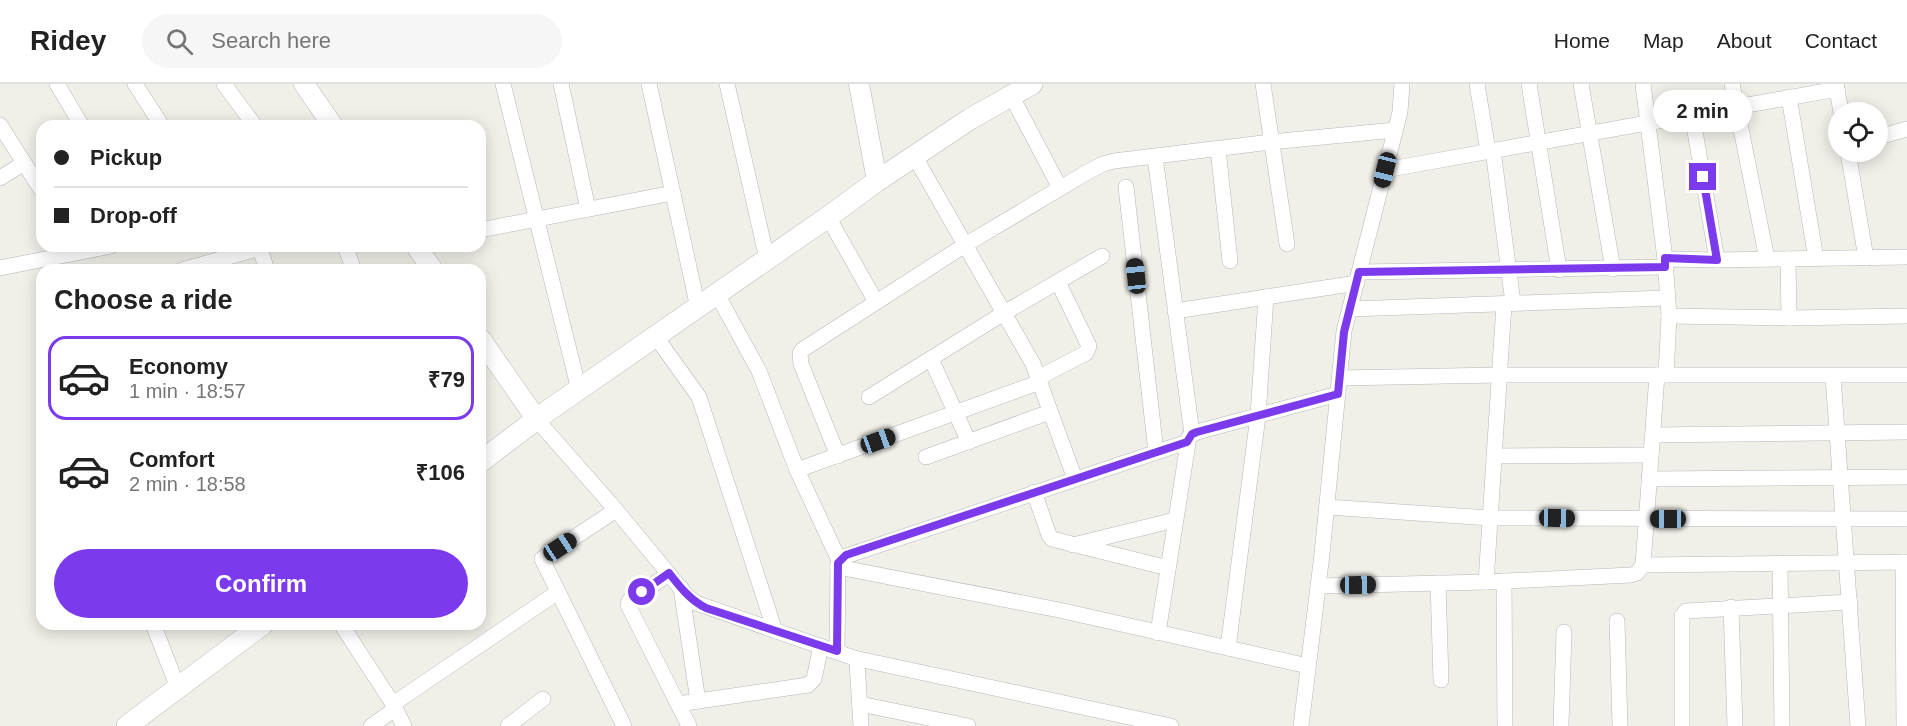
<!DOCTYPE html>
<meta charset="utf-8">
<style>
body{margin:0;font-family:Arial,sans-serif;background:#f6f6f6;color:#222;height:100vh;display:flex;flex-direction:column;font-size:22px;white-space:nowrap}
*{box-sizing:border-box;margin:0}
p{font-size:20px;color:#767676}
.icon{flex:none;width:33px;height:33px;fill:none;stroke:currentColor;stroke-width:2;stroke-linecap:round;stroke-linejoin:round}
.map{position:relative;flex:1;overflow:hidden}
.drawer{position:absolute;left:36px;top:180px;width:450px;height:366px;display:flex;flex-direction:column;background:#fff;border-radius:18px;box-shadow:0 3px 15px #0003}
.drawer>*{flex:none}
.guide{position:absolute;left:36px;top:36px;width:450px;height:132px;border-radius:18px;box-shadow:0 3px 15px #0003;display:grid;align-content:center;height:132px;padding:0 18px;background:#fff}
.buttons{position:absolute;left:1828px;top:18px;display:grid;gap:12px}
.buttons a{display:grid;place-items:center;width:60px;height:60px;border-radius:50%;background:#fff;box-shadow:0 3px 15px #0003;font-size:30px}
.end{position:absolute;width:27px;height:27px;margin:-14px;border:8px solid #7c3aed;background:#fff;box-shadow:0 0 0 3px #fff}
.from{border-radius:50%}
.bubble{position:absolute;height:42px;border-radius:21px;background:#fff;box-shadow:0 3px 15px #0003;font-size:20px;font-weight:700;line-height:42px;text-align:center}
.car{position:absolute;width:18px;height:36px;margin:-18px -9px;border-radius:8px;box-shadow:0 0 4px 2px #0007;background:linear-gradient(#222 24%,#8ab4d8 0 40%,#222 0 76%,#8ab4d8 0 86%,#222 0)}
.guide b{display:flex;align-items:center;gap:21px;height:57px;font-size:22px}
.guide b+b{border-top:2px solid #e0e0e0}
.guide i{width:15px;height:15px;background:#222}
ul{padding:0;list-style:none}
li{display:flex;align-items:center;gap:18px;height:84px;margin:0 12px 9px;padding:0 6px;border:3px solid transparent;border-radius:18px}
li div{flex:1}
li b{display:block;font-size:22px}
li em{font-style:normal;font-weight:700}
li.selected{border-color:#7c3aed}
li>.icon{width:54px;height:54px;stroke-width:1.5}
h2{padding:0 18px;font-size:27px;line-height:72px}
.action{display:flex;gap:12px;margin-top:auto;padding:12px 18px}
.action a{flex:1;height:69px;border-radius:36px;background:#7c3aed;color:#fff;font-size:24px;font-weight:700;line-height:69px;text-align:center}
header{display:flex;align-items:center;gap:36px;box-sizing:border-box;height:84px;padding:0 30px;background:#fff;border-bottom:2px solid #e0e0e0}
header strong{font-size:28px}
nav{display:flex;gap:33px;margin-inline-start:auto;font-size:21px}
.search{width:420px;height:54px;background:#f6f6f6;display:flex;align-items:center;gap:15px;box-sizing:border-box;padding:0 21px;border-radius:33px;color:#767676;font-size:22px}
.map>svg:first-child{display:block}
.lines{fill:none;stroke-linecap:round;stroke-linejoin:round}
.minor-casing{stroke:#b5b7bb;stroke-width:16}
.tertiary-casing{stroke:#b5b7bb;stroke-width:21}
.secondary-casing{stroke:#b6b9be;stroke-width:22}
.minor{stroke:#fff;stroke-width:15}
.tertiary{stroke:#fff;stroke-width:20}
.secondary{stroke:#fff;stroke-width:21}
.route{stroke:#7c3aed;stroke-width:8}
</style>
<header>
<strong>Ridey</strong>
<div class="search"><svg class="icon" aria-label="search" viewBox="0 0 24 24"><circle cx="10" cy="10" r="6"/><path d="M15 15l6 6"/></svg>Search here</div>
<nav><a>Home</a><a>Map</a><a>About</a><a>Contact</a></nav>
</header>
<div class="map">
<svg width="1907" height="642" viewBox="0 0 1907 642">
<rect width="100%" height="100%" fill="#f0efe8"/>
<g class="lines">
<defs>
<g id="minor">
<polyline points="57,0 82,42"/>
<polyline points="135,0 162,42"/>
<polyline points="224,0 255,42"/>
<polyline points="503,0 579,306"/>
<polyline points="561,0 588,125"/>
<polyline points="649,0 698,224"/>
<polyline points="727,0 767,175"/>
<polyline points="1263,0 1287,160"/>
<polyline points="1477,0 1488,67"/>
<polyline points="1529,0 1559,186"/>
<polyline points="1581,0 1613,185"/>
<polyline points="1643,0 1665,175 1669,232 1789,234 1907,232"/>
<polyline points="1732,0 1767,175"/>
<polyline points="1836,0 1841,28"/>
<polyline points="1011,11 1060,104"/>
<polyline points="1789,13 1816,175"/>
<polyline points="1692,30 1717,176"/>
<polyline points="0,41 42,107"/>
<polyline points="1886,51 1907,45"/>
<polyline points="1218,65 1230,177"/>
<polyline points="1493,66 1513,219"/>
<polyline points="1848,68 1866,174"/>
<polyline points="915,73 1033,280 1075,395"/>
<polyline points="1155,73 1192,350"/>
<polyline points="1385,86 1837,5"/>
<polyline points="0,94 24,79"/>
<polyline points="1126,103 1156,368"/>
<polyline points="828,133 876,218"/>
<polyline points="480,146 673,109"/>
<polyline points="259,162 267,186"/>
<polyline points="345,162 354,186"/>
<polyline points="1665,175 1717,176 1907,173"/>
<polyline points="1788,175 1789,234"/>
<polyline points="0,184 111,162"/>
<polyline points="182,186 260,164"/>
<polyline points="1360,188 1665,183"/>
<polyline points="717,210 759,287 797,386 839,476"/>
<polyline points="1350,225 1666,214"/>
<polyline points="1175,227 1357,199"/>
<polyline points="656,253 699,313 775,547"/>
<polyline points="931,275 969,358"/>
<polyline points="1666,291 1669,232"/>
<polyline points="1833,292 1858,642"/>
<polyline points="1038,294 1086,269 1089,262 1058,198"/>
<polyline points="1340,294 1499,291 1907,291"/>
<polyline points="869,313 1004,229 1102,172"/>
<polyline points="537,336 616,426 542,475 624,642"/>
<polyline points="1653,351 1907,348"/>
<polyline points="838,372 801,280 800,270 802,266 965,161 1084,90 1103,80 1114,77 1271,58 1395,46"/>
<polyline points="1494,372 1651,371"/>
<polyline points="926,373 1050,328"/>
<polyline points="797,386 1040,298"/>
<polyline points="1649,395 1907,393"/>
<polyline points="1034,408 1049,451 1052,455 1168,484"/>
<polyline points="1327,423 1490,434 1907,435"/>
<polyline points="616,426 687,512 696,519 854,574 857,578 861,642"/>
<polyline points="1073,461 1175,436"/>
<polyline points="1903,478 1904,642"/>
<polyline points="1780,479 1782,642"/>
<polyline points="1643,481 1907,478"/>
<polyline points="838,483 1059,526 1308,582"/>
<polyline points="669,490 629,517 628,521 689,642"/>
<polyline points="1504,497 1505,642"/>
<polyline points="1486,498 1504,220"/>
<polyline points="1438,499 1441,596"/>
<polyline points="1318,502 1486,498 1631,491 1637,489 1643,481 1657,291"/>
<polyline points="681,504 698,617"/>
<polyline points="1731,523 1735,642"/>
<polyline points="1617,537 1620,642"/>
<polyline points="153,540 178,604"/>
<polyline points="341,540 393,620 404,642"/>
<polyline points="1158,549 1189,353 1197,348 1338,310"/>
<polyline points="1228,564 1258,332 1266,213"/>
<polyline points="837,567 838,479 843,473 1187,358"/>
<polyline points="854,574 1171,642"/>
<polyline points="393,620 558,508"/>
<polyline points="678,620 808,601 814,595 821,562"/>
<polyline points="860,620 968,642"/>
<polyline points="371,642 395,625"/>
<polyline points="508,642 543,615"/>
<polyline points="1301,642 1322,470 1344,247 1400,28 1402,0"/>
<polyline points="1561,642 1564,548"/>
<polyline points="1682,642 1682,532 1686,527 1850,518"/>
</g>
<g id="tertiary">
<polyline points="304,0 333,42"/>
<polyline points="859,0 877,97"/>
<polyline points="416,162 433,186"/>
<polyline points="480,254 537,336"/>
</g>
<g id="secondary">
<polyline points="480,378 549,326 828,133 877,97 970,35 1032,0"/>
<polyline points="127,642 263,540"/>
</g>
</defs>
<use href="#minor" class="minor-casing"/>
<use href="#tertiary" class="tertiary-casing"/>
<use href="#secondary" class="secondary-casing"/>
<use href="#minor" class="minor"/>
<use href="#tertiary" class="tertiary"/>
<use href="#secondary" class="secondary"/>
</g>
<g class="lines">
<path class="route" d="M642,508L669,489C680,503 690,516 706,524L837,567L838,479L846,471L1187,358L1192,350L1197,348L1338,310L1344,248L1359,188L1665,183V174L1717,176L1703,93"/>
</g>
</svg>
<div class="buttons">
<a><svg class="icon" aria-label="locate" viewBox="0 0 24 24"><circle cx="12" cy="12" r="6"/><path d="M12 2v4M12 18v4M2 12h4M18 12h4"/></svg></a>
</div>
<i class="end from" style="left:642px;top:508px"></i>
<i class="end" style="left:1703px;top:93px"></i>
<div class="bubble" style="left:1653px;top:6px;width:99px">2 min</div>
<i class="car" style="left:1385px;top:86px;rotate:194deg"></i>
<i class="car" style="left:1136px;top:192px;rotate:354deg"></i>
<i class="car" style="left:878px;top:357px;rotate:70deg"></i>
<i class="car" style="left:1557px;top:434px;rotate:91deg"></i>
<i class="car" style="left:1668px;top:435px;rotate:270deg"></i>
<i class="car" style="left:560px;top:463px;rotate:57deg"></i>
<i class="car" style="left:1358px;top:501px;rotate:89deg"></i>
<div class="guide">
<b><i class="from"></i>Pickup</b>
<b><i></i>Drop-off</b>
</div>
<section class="drawer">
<h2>Choose a ride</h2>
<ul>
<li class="selected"><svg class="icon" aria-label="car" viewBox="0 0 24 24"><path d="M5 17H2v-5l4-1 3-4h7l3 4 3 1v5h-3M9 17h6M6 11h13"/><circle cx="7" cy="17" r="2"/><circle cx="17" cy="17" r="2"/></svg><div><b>Economy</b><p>1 min · 18:57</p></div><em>₹79</em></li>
<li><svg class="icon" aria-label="car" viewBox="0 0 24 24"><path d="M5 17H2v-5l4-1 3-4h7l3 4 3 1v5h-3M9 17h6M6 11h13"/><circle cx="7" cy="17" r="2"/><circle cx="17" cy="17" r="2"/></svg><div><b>Comfort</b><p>2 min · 18:58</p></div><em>₹106</em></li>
</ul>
<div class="action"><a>Confirm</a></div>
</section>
</div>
